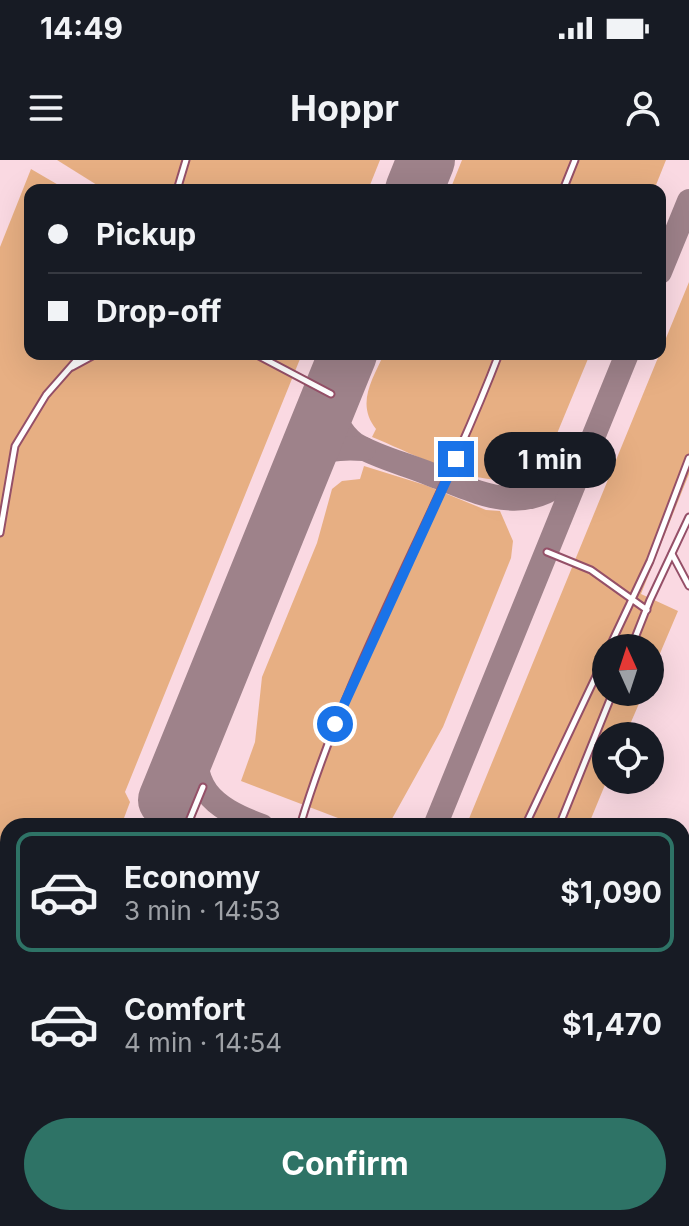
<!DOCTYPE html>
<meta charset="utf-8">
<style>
body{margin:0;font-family:Inter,sans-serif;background:#20242c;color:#f1f3f6;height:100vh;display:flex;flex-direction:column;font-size:30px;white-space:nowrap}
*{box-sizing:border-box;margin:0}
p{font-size:26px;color:#9ea1a6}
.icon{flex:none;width:44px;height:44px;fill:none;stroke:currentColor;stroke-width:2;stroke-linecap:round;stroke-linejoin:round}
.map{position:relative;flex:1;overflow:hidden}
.drawer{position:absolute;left:0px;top:658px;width:690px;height:408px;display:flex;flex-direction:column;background:#171b24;border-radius:24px 24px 0 0;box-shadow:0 8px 32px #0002}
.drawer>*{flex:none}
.banner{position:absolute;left:24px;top:24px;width:642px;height:176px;border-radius:16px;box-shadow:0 8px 32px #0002;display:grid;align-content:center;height:176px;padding:0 24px;background:#171b24}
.needle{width:52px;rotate:357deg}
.controls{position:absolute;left:592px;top:474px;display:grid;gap:16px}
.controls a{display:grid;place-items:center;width:72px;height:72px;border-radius:50%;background:#171b24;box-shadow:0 8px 32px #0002;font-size:40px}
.end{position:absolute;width:36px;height:36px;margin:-18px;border:10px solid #1a73e8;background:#fff;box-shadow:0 0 0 4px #fff}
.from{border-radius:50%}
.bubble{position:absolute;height:56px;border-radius:28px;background:#171b24;box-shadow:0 8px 32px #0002;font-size:26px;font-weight:700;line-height:56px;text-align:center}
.banner b{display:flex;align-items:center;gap:28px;height:76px;font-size:30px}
.banner b+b{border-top:2px solid #363941}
.banner i{width:20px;height:20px;background:#f1f3f6}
ul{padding:14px 0 0;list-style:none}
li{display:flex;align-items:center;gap:24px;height:120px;margin:0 16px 12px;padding:0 8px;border:4px solid transparent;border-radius:16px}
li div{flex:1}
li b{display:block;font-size:30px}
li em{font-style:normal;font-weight:700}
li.current{border-color:#2e7366}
li>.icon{width:72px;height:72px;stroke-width:1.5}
.action{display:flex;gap:16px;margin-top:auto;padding:16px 24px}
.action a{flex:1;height:92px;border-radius:48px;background:#2e7366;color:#fff;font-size:32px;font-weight:700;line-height:92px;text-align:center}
.status{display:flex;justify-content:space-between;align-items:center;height:56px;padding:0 40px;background:#171b24;direction:ltr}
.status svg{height:22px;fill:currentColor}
header{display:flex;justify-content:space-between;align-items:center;height:104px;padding:0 24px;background:#171b24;font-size:36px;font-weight:700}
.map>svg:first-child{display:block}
.green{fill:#e7af83}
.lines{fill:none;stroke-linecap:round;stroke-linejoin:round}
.taxiway{stroke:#9e828a;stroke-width:24}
.runway{stroke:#9e828a;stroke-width:58}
.lane-casing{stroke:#955068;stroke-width:9}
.street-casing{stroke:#955068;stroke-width:13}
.lane{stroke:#fff;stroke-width:5}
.street{stroke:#fff;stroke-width:9}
.route{stroke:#1a73e8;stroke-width:10}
</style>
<div class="status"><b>14:49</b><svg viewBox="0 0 49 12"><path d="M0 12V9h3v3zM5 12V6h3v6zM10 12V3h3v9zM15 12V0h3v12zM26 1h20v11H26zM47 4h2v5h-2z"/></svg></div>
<header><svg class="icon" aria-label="menu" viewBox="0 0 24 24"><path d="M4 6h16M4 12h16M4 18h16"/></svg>Hoppr<svg class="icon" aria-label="person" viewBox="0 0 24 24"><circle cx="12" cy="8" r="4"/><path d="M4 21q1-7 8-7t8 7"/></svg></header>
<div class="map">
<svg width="689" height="1066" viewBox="0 0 689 1066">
<rect width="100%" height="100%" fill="#fad9e2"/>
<g class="green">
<polygon points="57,0 380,0 368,30 105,30"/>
<polygon points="462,0 666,0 654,30 450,30"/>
<polygon points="31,9 67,30 30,30 30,194 302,194 125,632 130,642 121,666 8,666 8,1058 431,1058 428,1066 0,1066 0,87"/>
<polygon points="689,122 689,314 641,434 678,451 650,517 650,488 606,488 606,532 644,532 625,576 606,576 607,620 588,666 466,666"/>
<path d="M384,194H590L556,276L565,282C528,359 427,299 372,277L376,269C356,244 372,220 384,194Z"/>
<polygon points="364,306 425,325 486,350 500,351 513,381 511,398 443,567 388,666 359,666 241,621 255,582 262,517 317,383 332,329 342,321 360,319"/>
</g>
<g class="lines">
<g class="taxiway">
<polyline points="660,112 689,41"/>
<path d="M333,230L328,236C333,255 339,272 355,284C377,297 402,303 425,312C484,335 529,361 580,306"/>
<path d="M299,316V307C318,289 339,287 364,289"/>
<path d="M196,569C190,628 209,646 262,666"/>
<polyline points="435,666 627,194"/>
</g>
<g class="runway">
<polyline points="414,30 426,0"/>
<polyline points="167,640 348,194"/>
</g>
<defs>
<g id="lane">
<polyline points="177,30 186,0"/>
<polyline points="563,30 575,0"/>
<polyline points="255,194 331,234"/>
<polyline points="72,207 96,194"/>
<polyline points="0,373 15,286 46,235 82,194"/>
<polyline points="547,392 591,410 647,450"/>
<polyline points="672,394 689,426"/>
<polyline points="609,488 650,401 689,298"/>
<polyline points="631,488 650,440 689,357"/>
<polyline points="187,666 203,627"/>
<path d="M300,666C349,502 438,354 499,194"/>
<polyline points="525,666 606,495"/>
<polyline points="559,666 613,532"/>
<polyline points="19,1062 28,1058"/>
<polyline points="372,1066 376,1058"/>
<polyline points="396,1066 399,1058"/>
</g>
<g id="street">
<polyline points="682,1042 689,1044"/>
<polyline points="617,1066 620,1058"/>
<polyline points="654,1066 657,1058"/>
</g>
</defs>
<use href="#lane" class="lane-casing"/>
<use href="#street" class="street-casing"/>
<use href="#lane" class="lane"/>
<use href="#street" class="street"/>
</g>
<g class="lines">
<polyline class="route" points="335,564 456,299"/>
</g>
</svg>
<div class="controls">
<a><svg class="needle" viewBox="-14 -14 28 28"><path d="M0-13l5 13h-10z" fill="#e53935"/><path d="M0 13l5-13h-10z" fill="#9ea1a6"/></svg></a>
<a><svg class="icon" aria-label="locate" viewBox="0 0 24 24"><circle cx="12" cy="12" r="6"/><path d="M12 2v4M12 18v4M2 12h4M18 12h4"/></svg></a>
</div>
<i class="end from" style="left:335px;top:564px"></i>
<i class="end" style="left:456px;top:299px"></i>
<div class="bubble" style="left:484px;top:272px;width:132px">1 min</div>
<div class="banner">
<b><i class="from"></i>Pickup</b>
<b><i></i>Drop-off</b>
</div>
<section class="drawer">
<ul>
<li class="current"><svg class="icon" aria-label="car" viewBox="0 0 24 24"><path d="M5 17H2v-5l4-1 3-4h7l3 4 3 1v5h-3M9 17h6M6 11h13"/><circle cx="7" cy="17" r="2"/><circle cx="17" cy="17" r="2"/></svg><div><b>Economy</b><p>3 min · 14:53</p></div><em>$1,090</em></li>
<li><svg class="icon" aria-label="car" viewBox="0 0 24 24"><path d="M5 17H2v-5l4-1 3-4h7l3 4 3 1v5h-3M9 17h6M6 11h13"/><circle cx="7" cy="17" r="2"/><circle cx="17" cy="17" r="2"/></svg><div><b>Comfort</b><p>4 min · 14:54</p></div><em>$1,470</em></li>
</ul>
<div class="action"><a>Confirm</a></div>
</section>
</div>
